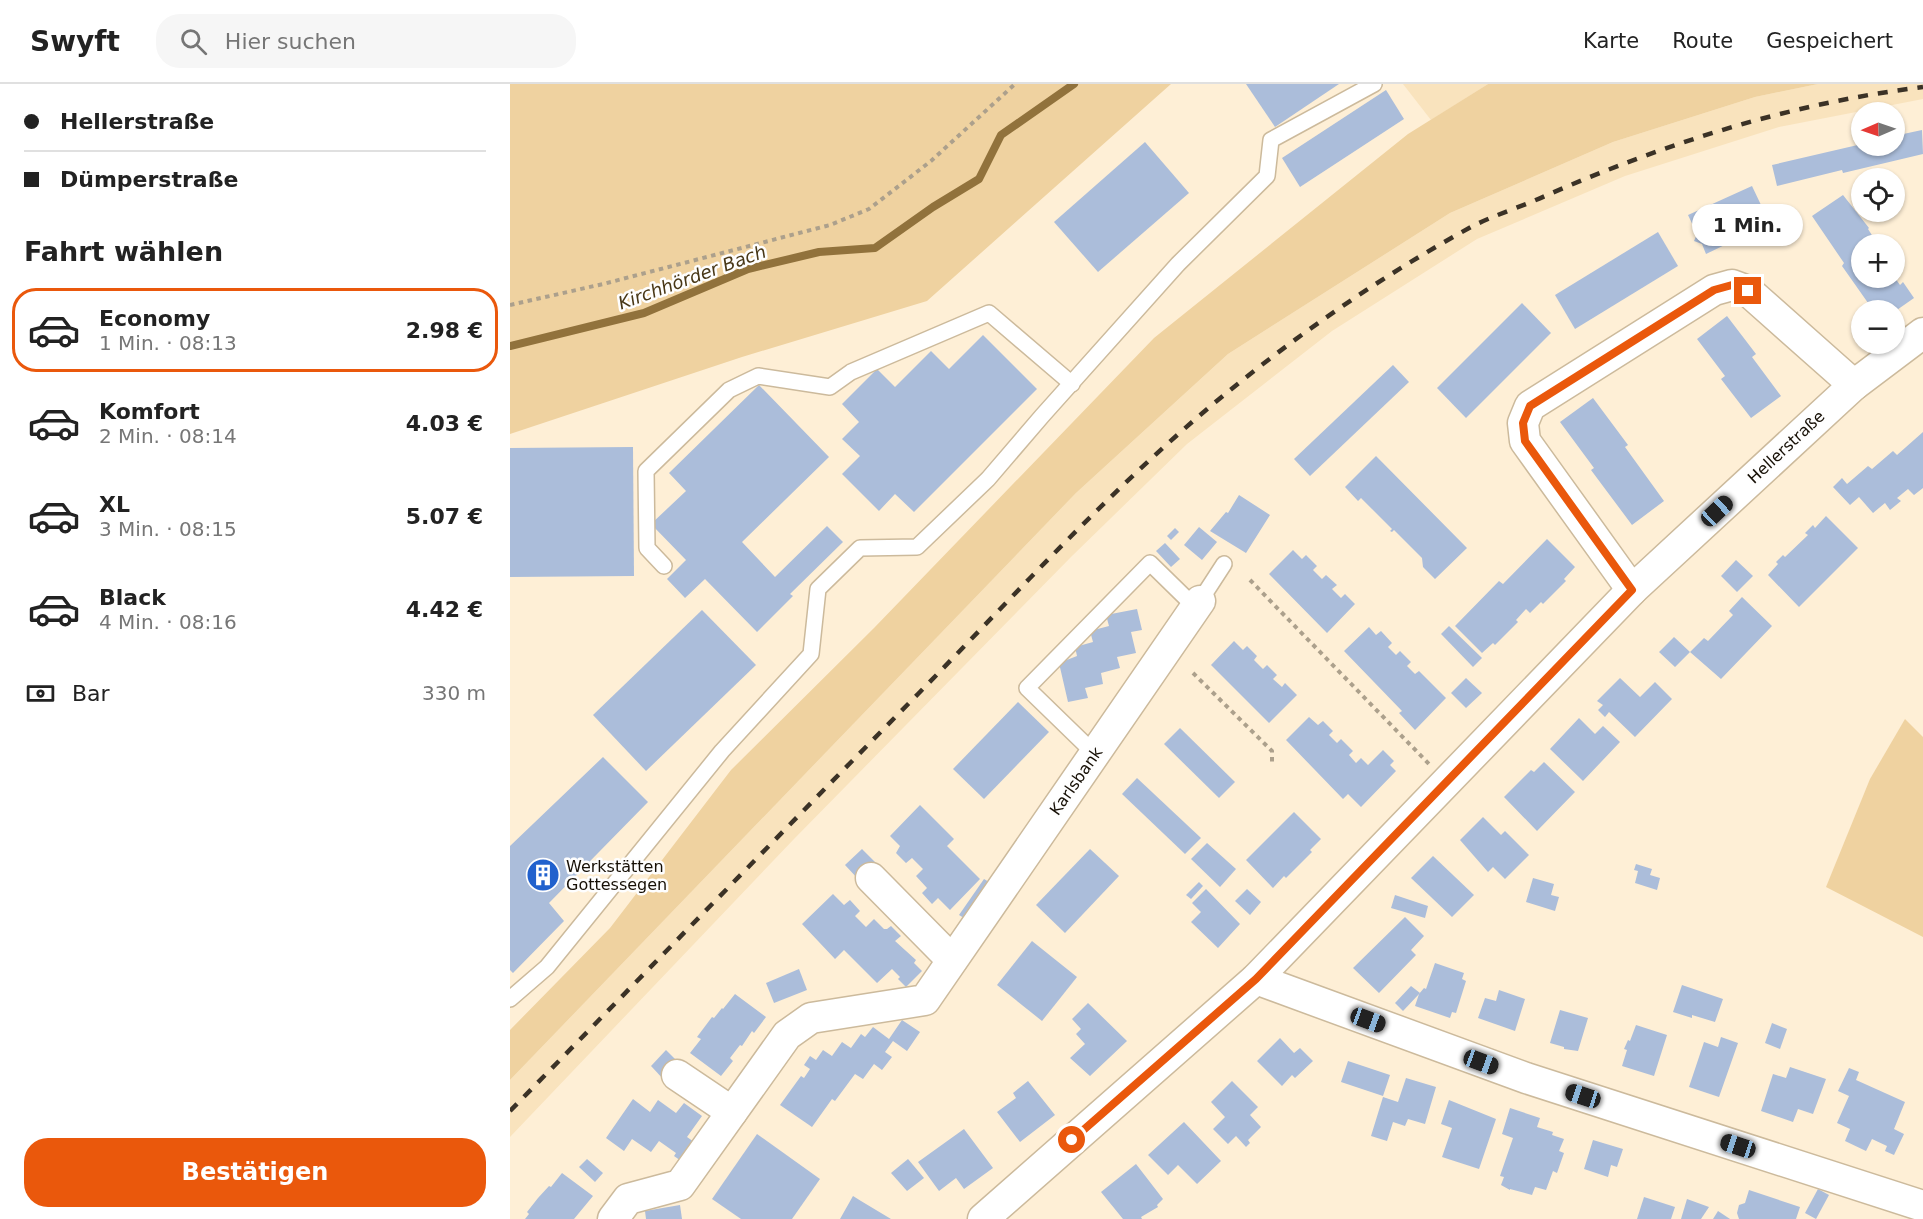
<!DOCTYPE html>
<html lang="de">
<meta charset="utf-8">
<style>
body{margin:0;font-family:"DejaVu Sans",sans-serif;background:#f6f6f6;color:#222;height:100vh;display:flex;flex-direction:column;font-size:22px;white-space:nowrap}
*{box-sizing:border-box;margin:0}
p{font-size:20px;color:#767676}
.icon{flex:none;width:33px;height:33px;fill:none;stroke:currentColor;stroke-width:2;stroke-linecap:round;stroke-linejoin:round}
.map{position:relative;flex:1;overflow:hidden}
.side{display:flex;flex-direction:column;background:#fff;width:510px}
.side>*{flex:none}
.banner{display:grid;align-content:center;height:132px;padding:0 24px;background:#fff}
.needle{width:39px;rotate:268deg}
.buttons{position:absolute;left:1341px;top:18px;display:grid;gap:12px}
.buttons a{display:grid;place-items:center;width:54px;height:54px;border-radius:50%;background:#fff;box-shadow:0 2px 4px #0004;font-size:30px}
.end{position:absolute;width:27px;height:27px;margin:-14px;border:8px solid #ea580c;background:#fff;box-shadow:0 0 0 3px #fff}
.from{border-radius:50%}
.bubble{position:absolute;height:42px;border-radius:21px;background:#fff;box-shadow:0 2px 4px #0004;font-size:20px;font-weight:700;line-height:42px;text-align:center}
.car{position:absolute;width:18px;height:36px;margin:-18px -9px;border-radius:8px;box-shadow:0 0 4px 2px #0007;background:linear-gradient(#222 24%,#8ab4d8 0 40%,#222 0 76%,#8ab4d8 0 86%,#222 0)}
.banner b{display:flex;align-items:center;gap:21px;height:57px;font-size:22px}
.banner b+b{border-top:2px solid #e0e0e0}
.banner i{width:15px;height:15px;background:#222}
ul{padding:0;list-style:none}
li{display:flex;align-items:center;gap:18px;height:84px;margin:0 12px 9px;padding:0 12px;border:3px solid transparent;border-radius:24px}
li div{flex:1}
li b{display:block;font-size:22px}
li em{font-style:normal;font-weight:700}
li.active{border-color:#ea580c}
li>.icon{width:54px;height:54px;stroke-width:1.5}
h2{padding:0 24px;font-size:27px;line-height:72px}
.pay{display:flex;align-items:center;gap:15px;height:66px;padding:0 24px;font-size:22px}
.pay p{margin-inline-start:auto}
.cta{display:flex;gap:12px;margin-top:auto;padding:12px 24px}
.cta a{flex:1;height:69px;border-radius:24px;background:#ea580c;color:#fff;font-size:24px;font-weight:700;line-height:69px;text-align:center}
header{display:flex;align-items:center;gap:36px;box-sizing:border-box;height:84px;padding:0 30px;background:#fff;border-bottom:2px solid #e0e0e0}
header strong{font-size:28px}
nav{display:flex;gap:33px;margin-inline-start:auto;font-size:21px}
.search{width:420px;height:54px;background:#f6f6f6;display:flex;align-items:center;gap:15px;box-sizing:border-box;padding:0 21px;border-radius:24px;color:#767676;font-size:22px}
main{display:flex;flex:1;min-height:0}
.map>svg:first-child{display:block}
.built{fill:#f9e3bd}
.green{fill:#efd2a0}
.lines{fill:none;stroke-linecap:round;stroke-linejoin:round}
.stream{stroke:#91723c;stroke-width:8}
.building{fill:#abbdda}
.service-casing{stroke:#ccba9c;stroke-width:18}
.minor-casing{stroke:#ccba9c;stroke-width:33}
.path{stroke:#aca08c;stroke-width:4;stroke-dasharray:4.5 4.5;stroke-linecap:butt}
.service{stroke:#fff;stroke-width:15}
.minor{stroke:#fff;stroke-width:30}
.rail{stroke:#3b3226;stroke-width:4.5;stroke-dasharray:10 10;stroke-linecap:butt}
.route{stroke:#ea580c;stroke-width:8}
.labels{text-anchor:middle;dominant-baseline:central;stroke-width:5;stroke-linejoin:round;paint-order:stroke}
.street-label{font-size:16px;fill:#160f05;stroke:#fefefe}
.poi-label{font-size:16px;fill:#160f05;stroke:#fefefe;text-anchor:start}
.water-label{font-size:18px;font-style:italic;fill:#483716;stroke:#fefefe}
</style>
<header>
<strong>Swyft</strong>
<div class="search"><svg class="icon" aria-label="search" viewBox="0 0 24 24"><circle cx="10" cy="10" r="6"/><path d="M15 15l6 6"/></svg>Hier suchen</div>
<nav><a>Karte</a><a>Route</a><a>Gespeichert</a></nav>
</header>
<main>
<section class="side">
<div class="banner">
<b><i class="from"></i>Hellerstraße</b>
<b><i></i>Dümperstraße</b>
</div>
<h2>Fahrt wählen</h2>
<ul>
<li class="active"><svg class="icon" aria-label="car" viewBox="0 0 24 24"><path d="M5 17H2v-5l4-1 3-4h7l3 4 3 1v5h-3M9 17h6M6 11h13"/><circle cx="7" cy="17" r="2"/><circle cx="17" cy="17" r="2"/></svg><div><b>Economy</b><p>1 Min. · 08:13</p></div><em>2.98 €</em></li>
<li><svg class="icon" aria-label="car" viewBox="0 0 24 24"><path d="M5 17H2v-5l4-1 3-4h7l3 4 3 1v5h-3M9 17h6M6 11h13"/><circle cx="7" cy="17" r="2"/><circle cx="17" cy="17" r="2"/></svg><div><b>Komfort</b><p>2 Min. · 08:14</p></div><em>4.03 €</em></li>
<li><svg class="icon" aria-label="car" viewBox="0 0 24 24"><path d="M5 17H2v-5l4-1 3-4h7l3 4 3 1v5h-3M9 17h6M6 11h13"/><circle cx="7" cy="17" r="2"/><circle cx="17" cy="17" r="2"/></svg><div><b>XL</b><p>3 Min. · 08:15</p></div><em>5.07 €</em></li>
<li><svg class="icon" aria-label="car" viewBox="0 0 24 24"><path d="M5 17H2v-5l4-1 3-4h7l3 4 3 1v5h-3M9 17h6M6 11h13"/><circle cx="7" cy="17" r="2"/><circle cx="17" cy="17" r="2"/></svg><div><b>Black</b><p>4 Min. · 08:16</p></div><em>4.42 €</em></li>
</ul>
<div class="pay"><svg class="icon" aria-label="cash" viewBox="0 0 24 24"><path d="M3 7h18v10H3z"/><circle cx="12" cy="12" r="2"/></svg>Bar<p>330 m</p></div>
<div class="cta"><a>Bestätigen</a></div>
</section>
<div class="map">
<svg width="1413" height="1135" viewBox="0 0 1413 1135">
<rect width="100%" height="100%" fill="#feefd6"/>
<g class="built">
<polygon points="893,0 978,0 921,36"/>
<polygon points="1308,0 1413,0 1413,15 1269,43 1115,92 967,155 822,247 677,360 561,473 284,755 0,1053 0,996 566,409 718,270 940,129 1103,58 1245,13"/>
</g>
<g class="green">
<polygon points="0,0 661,0 417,217 232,273 0,350"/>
<polygon points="978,0 1308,0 1245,13 1103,58 940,129 718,270 566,409 0,996 0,946 100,844 221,686 364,544 644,254 898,50"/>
<polygon points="1395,635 1413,653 1413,853 1316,803 1360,695"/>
</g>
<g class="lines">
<polyline class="stream" points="0,262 134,229 238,185 309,168 365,164 423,123 469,95 491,51 564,0"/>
</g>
<g class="building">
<polygon points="736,0 829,0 765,43"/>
<polygon points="876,6 894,35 790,103 772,74"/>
<polygon points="1412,46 1413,70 1333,89 1332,86 1267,102 1262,81 1352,60 1384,62 1384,52"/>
<polygon points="635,58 679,109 588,188 544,138"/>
<polygon points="1242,102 1251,121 1259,123 1256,131 1260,141 1234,152 1231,160 1223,157 1196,170 1192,160 1184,157 1187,150 1178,131"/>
<polygon points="1333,111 1359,144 1358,145 1367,159 1367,160 1352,160 1352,194 1385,194 1390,201 1393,198 1404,214 1384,228 1363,226 1332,182 1334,179 1302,132"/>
<polygon points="1148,148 1168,182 1065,245 1045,211"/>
<polygon points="1012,219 1041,249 956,334 927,304"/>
<polygon points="1217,232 1246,270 1242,273 1271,312 1241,334 1211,295 1215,292 1187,255"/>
<polygon points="473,251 527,305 404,428 385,410 369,427 332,390 350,372 332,355 349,338 332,320 367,285 385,303 421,267 439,285"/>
<polygon points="883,281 899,298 800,392 784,375"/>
<polygon points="249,301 319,373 232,458 265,493 317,442 333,458 280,510 283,512 247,548 195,495 175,514 157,495 176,476 141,440 176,407 159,389"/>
<polygon points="1083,314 1118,361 1115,363 1154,417 1122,441 1081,386 1084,384 1050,338"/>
<polygon points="1413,348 1413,404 1404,411 1398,405 1387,414 1391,417 1380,426 1375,419 1363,429 1349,413 1340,421 1323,403 1332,394 1337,400 1358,382 1362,385 1383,367 1387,371"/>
<polygon points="123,363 124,492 0,493 0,364"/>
<polygon points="866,372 957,464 925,495 913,483 912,474 884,446 882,448 880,447 882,445 851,414 848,417 835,403"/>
<polygon points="729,411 760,431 736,469 700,447 716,428 718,429"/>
<polygon points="1316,432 1348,464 1289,523 1258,491 1268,480 1266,478 1273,471 1275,473 1298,451 1295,449 1303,441 1305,444"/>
<polygon points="689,443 707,458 692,476 674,461"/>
<polygon points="665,444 669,448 661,456 657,452"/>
<polygon points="1037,455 1065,483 1054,495 1056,497 1033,520 1031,518 1020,529 1016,525 1006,536 1008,538 985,561 983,559 972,569 945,542 989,497 993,500"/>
<polygon points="655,459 670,475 661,483 646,467"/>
<polygon points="783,466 792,475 796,471 807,482 803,486 812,495 816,491 827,501 822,505 831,514 835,510 845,520 817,549 759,490"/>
<polygon points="1226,476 1243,492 1227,508 1211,492"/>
<polygon points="1232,513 1262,542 1211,595 1180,568 1165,583 1149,568 1164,553 1180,568 1194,554 1198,557 1223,531 1219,527"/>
<polygon points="627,525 632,546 621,548 626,569 607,573 610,584 591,589 593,600 575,604 578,614 558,618 549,579 567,572 565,563 583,558 580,547 599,542 596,531"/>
<polygon points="192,526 246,581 136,687 83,631"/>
<polygon points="939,542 972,574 963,583 931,550"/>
<polygon points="859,543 866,551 871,547 882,559 878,563 886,571 890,567 901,578 897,582 905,590 909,587 936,614 905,646 889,629 892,627 834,567"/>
<polygon points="724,557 733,566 737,562 747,572 744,576 753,585 757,581 767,591 763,595 772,603 775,599 787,611 759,639 701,581"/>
<polygon points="956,594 972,609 956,624 941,609"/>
<polygon points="1110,594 1130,613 1145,598 1162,615 1125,653 1099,628 1095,633 1088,626 1093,621 1087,617"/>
<polygon points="508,618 539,648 474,715 443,685"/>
<polygon points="799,633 808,641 813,637 823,647 819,651 827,659 831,655 843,667 839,671 846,679 851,674 858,681 873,666 884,677 880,681 886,687 851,723 838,710 833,715 776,656"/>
<polygon points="1069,634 1085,650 1093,642 1110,658 1073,697 1040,665"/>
<polygon points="670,644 725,698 709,714 654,660"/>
<polygon points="93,673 138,718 39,819 54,837 3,889 0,886 0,762"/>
<polygon points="1034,678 1065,708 1027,747 994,713 1021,686 1024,688"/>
<polygon points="627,694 691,754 675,770 612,710"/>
<polygon points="410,721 444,755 437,762 470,795 440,826 428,814 422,820 412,809 417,804 406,792 413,785 402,774 396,779 386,769 390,762 380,752"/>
<polygon points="784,728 811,755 800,766 802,768 776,794 774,792 763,804 736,776"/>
<polygon points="973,733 991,751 995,747 1019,771 995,795 983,783 978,788 950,756"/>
<polygon points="697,759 726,785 710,803 681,775"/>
<polygon points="352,765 367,780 359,789 352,781 358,789 349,796 335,781"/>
<polygon points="580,765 609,792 555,849 526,821"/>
<polygon points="923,772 964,811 942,833 901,794"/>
<polygon points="1126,780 1142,785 1140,791 1150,794 1147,806 1125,799 1128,787 1124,786"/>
<polygon points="1023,794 1044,800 1041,811 1049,813 1045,827 1016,818"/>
<polygon points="474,795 484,801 459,837 449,831"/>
<polygon points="689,798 693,802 681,815 676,811"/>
<polygon points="696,805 730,840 708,864 681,838 691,828 682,819"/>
<polygon points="737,805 751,818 740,831 725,817"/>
<polygon points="323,810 334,821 340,816 350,827 345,832 356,843 364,835 374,845 377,845 381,842 391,852 385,857 406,876 404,879 412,887 396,903 388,895 390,893 382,885 367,899 334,866 325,875 292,840"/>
<polygon points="885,811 918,822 915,834 881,824"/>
<polygon points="895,833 914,852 901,866 906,871 869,909 843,884"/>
<polygon points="522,857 567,893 532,937 487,901"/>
<polygon points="925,879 954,889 952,895 956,897 946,929 942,928 940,934 905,922 909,910 914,904 916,905"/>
<polygon points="289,885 297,906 264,919 256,899"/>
<polygon points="1172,901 1213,915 1205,938 1182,931 1182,934 1163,928"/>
<polygon points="901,902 910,909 893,927 885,919"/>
<polygon points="989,906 1015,915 1005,947 968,934 975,914 986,917"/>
<polygon points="225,910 256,933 244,949 242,947 232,962 230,961 220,974 223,977 211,992 180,969 191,955 187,953 202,933 204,934 212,924 213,925"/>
<polygon points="578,919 617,957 580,992 560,974 575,960 566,950 571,945 562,935"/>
<polygon points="1050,926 1078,934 1068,967 1054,965 1054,963 1040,959"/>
<polygon points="392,936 410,948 397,967 383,957 375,968 382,973 372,986 364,980 353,995 345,990 325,1017 322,1015 302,1043 270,1021 291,992 294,994 300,985 294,981 300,972 306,976 313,966 322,972 332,958 341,964 351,950 355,953 363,943 379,955"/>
<polygon points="1262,939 1277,945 1270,965 1255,959"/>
<polygon points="1126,941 1157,951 1144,992 1112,982 1117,966 1114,965 1118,956 1120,957"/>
<polygon points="1211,953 1228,959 1209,1013 1179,1003 1194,958 1208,963"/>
<polygon points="770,954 784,969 790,964 803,977 785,994 782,991 772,1002 747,977"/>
<polygon points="156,966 171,981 155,997 141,982"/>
<polygon points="838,977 880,991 873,1012 831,998"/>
<polygon points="1280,983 1316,995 1303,1030 1288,1025 1283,1038 1251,1027 1263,990 1276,994"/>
<polygon points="1339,984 1349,988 1346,996 1395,1018 1384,1045 1394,1050 1384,1071 1375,1067 1377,1062 1362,1055 1356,1067 1335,1057 1340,1045 1327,1039 1339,1012 1328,1007"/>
<polygon points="896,994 926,1003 915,1040 898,1035 895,1042 883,1038 877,1057 861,1052 873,1013 888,1018"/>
<polygon points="518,997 545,1031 510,1058 487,1028 506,1014 503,1009"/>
<polygon points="722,997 748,1023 740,1031 751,1043 738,1056 740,1059 736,1063 726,1052 718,1060 703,1045 715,1033 701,1018"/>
<polygon points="123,1015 140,1028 148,1016 166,1029 174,1019 192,1032 177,1053 187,1060 174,1079 164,1072 166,1069 149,1057 141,1068 122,1055 114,1067 96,1054"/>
<polygon points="939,1016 986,1035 969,1085 932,1073 942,1044 931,1040"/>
<polygon points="1000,1024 1030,1034 1027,1043 1043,1048 1042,1051 1054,1055 1049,1067 1054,1069 1047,1089 1043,1087 1036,1106 1025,1103 1022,1111 1000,1105 1000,1106 991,1101 994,1093 990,1092 1003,1054 992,1050"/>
<polygon points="674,1038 711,1077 687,1100 668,1081 658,1091 638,1071"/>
<polygon points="454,1045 483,1084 454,1105 446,1094 429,1107 408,1078"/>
<polygon points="247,1050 310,1095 282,1135 231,1135 202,1115"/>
<polygon points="1083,1056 1113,1065 1107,1083 1101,1081 1098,1093 1074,1085"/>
<polygon points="77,1075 93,1089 85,1098 69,1083"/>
<polygon points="398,1075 414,1094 397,1107 381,1089"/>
<polygon points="626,1080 653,1115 647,1121 648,1123 631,1133 632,1135 613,1135 591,1108"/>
<polygon points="52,1089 83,1112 64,1135 15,1135 19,1130 17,1128 28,1114 39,1102 41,1103"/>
<polygon points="1308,1105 1319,1111 1306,1135 1295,1129"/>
<polygon points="1239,1106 1290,1123 1286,1135 1229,1135 1227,1129 1229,1121 1235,1119"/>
<polygon points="343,1112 351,1117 381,1135 330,1135"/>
<polygon points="1134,1113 1165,1123 1161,1135 1127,1135"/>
<polygon points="1177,1115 1199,1123 1191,1135 1171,1135"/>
<polygon points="170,1121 172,1135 136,1135 135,1127"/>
<polygon points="1208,1127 1220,1135 1203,1135"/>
</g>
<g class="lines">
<defs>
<g id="service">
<polyline points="154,482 137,464 136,387 219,306 248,292 320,303 341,288 479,229 562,300"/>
<polyline points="690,517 714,480"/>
<polyline points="585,670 517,604 640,479 686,524"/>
<polyline points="0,915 37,883 212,667 301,570 308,505 350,464 407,463 478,395 532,332 668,180 757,92 761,56 864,0"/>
</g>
<g id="minor">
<polyline points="1122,506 1015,357 1013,339 1020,322 1204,206 1222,201 1238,207 1344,301"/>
<polyline points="361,794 442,876"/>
<polyline points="746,895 1016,994 1413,1122"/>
<polyline points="167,991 222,1028"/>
<polyline points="103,1135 118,1115 170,1101 277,951 301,934 415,916 690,517"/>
<polyline points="473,1135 746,895 1122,506 1344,301 1413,249"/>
</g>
</defs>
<use href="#service" class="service-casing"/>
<use href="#minor" class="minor-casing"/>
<g class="path">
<polyline points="0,221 93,200 320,141 359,125 421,77 505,0"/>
<polyline points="740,496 919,680"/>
<polyline points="683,589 762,667 762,681"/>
</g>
<use href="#service" class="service"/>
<use href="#minor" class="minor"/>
<path class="rail" d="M0,1027C136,888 272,748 408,610C504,512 597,409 702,321C782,254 870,193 961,143C984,131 1011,123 1035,112C1156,59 1282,19 1413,3"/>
</g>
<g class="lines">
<polyline class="route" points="562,1056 746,895 1122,506 1015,357 1013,339 1020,322 1204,206 1222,201 1238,207"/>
</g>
<defs>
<symbol id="building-disc" viewBox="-11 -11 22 22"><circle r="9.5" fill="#2161cd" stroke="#fefefe"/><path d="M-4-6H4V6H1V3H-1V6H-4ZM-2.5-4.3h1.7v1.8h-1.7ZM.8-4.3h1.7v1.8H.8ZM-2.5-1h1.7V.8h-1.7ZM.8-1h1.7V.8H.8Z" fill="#fff"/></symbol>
</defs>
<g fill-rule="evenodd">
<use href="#building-disc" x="14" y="772" width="38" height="38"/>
</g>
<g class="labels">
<g class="street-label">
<text transform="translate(1276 363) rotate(-43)">Hellerstraße</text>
<text transform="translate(566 697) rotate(-55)">Karlsbank</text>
</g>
<g class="poi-label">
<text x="56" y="782">Werkstätten<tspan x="56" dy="18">Gottessegen</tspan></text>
</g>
<g class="water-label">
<text transform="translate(182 193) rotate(-20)">Kirchhörder Bach</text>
</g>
</g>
</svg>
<div class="buttons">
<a><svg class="needle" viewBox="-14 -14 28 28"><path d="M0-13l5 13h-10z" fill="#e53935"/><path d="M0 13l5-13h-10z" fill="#767676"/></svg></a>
<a><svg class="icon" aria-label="locate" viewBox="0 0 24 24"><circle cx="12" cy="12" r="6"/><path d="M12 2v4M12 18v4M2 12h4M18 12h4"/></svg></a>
<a>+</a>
<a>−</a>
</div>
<i class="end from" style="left:562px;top:1056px"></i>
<i class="end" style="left:1238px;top:207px"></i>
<div class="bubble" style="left:1182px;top:120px;width:111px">1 Min.</div>
<i class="car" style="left:1207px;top:427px;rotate:47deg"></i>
<i class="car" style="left:858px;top:936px;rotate:110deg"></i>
<i class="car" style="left:971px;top:978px;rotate:110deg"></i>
<i class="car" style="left:1073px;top:1012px;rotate:288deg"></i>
<i class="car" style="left:1228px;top:1062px;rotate:288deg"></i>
</div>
</main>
